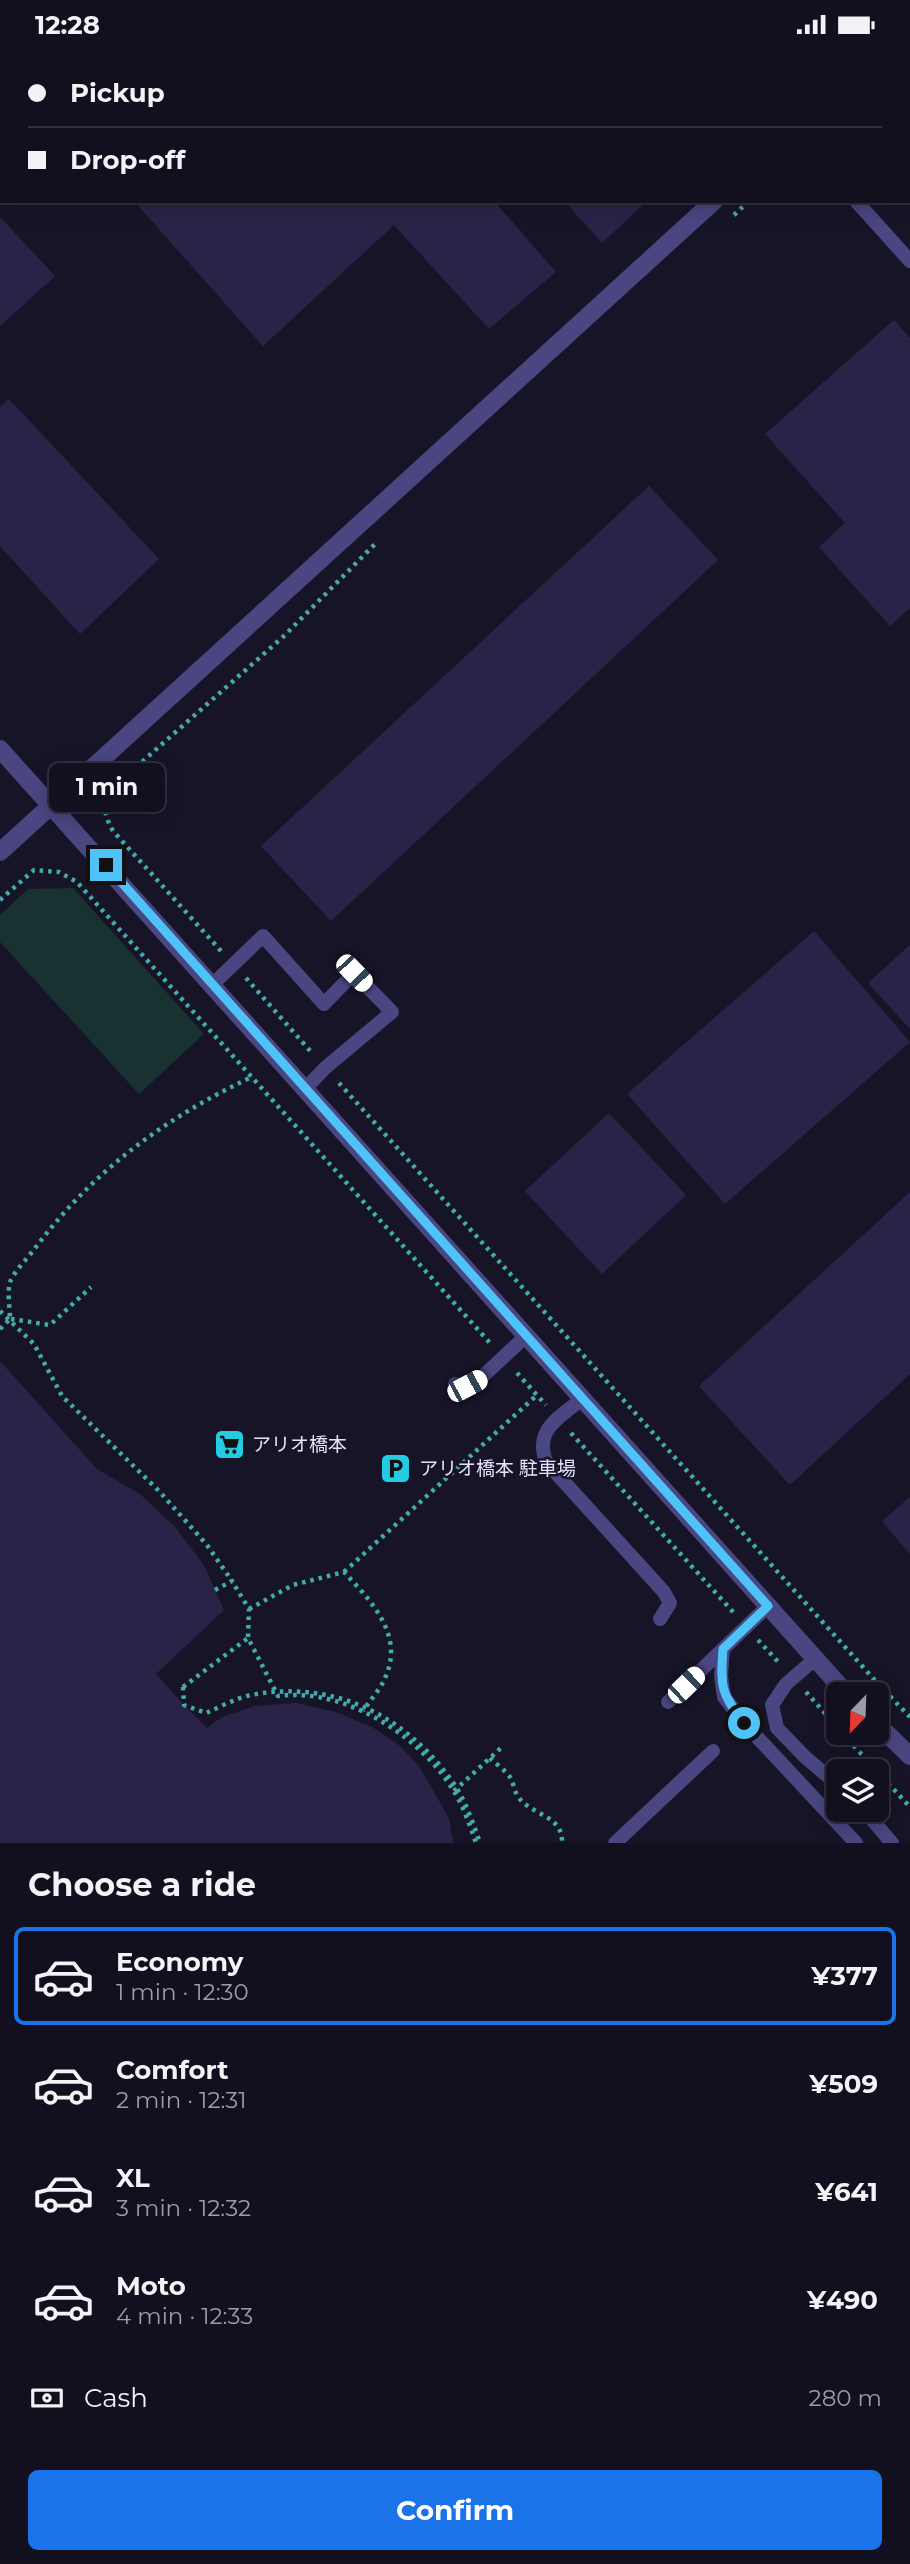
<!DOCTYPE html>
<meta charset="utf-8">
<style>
body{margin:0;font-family:Montserrat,"Noto Sans JP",sans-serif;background:#1f1d2b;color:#f1f3f6;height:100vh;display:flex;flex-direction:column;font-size:26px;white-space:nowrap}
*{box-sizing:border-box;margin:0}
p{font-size:23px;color:#9c9ca4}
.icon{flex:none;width:38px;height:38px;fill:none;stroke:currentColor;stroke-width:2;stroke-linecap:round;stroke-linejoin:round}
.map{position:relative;height:1794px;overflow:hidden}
.side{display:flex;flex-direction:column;background:#120f1e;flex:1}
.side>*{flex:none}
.hud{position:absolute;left:0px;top:0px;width:910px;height:154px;box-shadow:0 4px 18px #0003,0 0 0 2px #312f3c;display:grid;align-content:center;height:154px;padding:0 28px;background:#120f1e}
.needle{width:46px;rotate:203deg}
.fabs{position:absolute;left:826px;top:1633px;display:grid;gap:14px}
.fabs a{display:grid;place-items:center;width:63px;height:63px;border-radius:10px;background:#120f1e;box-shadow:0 4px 18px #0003,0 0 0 2px #312f3c;font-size:35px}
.end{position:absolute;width:32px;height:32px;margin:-16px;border:9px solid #4fc3f7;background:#111;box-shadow:0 0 0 4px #111}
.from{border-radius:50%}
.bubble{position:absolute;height:49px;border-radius:10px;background:#120f1e;box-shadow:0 4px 18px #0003,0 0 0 2px #312f3c;font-size:23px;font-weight:700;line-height:49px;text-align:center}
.car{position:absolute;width:21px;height:42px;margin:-21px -10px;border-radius:9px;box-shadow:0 0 5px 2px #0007;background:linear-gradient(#fff 24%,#345 0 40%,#fff 0 76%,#345 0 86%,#fff 0)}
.hud b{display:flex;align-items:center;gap:24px;height:66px;font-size:26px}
.hud b+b{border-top:2px solid #312f3c}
.hud i{width:18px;height:18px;background:#f1f3f6}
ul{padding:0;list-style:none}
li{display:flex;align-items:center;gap:21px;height:98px;margin:0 14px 10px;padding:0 14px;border:4px solid transparent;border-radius:10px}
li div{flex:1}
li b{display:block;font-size:26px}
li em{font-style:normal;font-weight:700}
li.active{border-color:#1a73e8}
li>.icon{width:63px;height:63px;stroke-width:1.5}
h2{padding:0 28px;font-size:32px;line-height:84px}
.pay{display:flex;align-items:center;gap:18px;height:77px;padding:0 28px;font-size:26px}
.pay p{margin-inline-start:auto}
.button{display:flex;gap:14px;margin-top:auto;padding:14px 28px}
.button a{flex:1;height:80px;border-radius:10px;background:#1a73e8;color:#fff;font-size:28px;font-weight:700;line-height:80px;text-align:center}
.status{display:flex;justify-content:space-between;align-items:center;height:49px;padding:0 35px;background:#120f1e;direction:ltr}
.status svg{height:19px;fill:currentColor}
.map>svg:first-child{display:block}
.green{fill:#183131}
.building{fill:#2b2347}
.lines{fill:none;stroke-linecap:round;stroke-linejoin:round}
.path{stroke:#41ada8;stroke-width:4.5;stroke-dasharray:3.5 5;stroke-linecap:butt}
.service{stroke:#494681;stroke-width:14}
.tertiary{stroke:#494681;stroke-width:18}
.path-bridge{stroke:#41ada8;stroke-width:4.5;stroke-dasharray:3.5 5;stroke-linecap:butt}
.route{stroke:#4fc3f7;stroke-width:9}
.labels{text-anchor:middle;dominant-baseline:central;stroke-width:5;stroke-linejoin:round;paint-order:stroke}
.poi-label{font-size:19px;fill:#e3e0fb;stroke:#181428;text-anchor:start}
</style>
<div class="status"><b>12:28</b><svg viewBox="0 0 49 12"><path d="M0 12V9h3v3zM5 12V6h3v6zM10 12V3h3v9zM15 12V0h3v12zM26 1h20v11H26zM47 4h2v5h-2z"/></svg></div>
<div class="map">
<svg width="910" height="1794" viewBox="0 0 910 1794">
<rect width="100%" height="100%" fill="#181428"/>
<polygon class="green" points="73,839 204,985 139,1045 0,893 0,866 28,840"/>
<g class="building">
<polygon points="134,152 494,152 556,223 489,280 394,176 263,297"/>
<polygon points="564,152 647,152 602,194"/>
<polygon points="0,168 55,227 0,277"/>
<polygon points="894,271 910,289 910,559 890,577 819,498 845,474 765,385"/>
<polygon points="9,350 159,510 80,585 0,497 0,358"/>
<polygon points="649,437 718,511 331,872 261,797"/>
<polygon points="814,882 910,993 725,1155 627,1045"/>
<polygon points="910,896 910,980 868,934"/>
<polygon points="609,1064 686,1146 602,1225 525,1142"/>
<polygon points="910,1143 910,1325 790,1436 699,1337"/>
<polygon points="0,1312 97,1420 140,1445 176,1479 205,1518 224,1561 156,1625 184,1656 207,1679 222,1668 255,1657 296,1654 336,1663 372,1678 399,1696 419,1717 449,1769 453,1794 0,1794"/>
<polygon points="910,1448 910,1505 882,1472"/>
</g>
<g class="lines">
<g class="path">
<polyline points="908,7 910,6"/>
<polyline points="734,166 749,152"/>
<polyline points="0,851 34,821 59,823 77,833 490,1294"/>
<path d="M221,902L113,782C101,761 104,754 117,735L284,587L377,493"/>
<polyline points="246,929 312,1004"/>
<polyline points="339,1034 880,1637 910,1668"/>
<polyline points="0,1262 34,1295 62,1347 159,1442 207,1496 232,1532"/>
<polyline points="11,1270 50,1276 91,1238"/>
<path d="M0,1280L10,1270C10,1260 7,1242 10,1233C15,1221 28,1209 36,1198C93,1122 166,1068 252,1028"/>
<polyline points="517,1324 546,1356"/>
<polyline points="571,1384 734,1564"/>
<polyline points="344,1523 537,1346"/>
<path d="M215,1541L232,1532L249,1560L248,1589L278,1647C345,1638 421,1687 455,1744C464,1759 470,1777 476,1794"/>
<path d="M249,1560L293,1536L344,1523C371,1552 405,1586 385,1629C380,1641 370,1651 363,1662"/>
<polyline points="758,1591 781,1616"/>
<polyline points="183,1638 248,1589"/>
<polyline points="806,1643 838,1679"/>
<polyline points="842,1684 910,1758"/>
<path d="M490,1709C496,1715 505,1721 510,1728C514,1734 514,1743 519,1749C533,1767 563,1766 562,1794"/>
<polyline points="454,1742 502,1698"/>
</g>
<g class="service">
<polyline points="908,81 910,80"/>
<polyline points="908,103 910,105"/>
<polyline points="856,152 910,212"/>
<polyline points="213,935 263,887 324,955 354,924 392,963 325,1019 306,1039"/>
<polyline points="455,1335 467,1337 480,1330 527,1286"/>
<path d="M582,1350C559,1369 534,1380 546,1413L664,1543L670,1554L660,1570"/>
<polyline points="768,1557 723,1600 721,1627 724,1648 744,1674 856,1794"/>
<polyline points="815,1610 786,1635 772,1656 777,1679 805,1708 838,1736"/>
<polyline points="668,1653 723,1600"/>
<polyline points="863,1760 892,1794"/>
<polyline points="615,1794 713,1702"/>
</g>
<g class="tertiary">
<polyline points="881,2 883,0"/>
<polyline points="0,700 847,1645"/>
<polyline points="0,803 714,152"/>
<polyline points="877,1675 910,1707"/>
</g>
<path class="path-bridge" d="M183,1638L184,1656L206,1664C220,1658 236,1649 251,1646C334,1630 407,1667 454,1735C466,1753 473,1774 480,1794"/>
</g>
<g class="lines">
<path class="route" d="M106,816L768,1557L723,1600C720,1638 721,1644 744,1674"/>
</g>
<defs>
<symbol id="supermarket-square" viewBox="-11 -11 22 22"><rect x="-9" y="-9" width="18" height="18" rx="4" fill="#25cce1" stroke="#181428"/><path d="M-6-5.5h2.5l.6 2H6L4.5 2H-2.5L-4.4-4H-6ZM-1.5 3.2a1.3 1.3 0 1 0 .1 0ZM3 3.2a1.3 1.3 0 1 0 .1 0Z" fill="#111"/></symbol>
<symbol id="parking-square" viewBox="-11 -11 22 22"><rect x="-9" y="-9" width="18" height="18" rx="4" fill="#25cce1" stroke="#181428"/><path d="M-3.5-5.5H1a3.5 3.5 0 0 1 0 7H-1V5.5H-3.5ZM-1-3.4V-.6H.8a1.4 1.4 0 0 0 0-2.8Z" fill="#111"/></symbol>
</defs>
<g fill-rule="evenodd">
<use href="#supermarket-square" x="212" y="1378" width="35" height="35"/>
<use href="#parking-square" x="378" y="1402" width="35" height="35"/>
</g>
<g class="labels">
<g class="poi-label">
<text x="252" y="1395">アリオ橋本</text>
<text x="419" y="1419">アリオ橋本 駐車場</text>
</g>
</g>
</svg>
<div class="fabs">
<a><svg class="needle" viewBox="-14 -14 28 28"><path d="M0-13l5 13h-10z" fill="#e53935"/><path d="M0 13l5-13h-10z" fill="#9c9ca4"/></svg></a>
<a><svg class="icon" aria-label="layers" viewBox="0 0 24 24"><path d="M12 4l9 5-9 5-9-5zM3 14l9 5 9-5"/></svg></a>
</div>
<i class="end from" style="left:744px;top:1674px"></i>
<i class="end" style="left:106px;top:816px"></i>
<div class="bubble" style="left:49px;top:714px;width:116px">1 min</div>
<i class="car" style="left:354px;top:924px;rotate:136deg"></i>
<i class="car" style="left:467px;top:1337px;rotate:62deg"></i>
<i class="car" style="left:686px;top:1636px;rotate:46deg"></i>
<div class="hud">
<b><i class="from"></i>Pickup</b>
<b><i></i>Drop-off</b>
</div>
</div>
<section class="side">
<h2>Choose a ride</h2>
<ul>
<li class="active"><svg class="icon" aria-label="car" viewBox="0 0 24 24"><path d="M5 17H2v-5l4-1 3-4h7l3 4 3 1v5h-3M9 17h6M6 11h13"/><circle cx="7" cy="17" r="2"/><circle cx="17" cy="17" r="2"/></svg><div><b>Economy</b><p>1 min · 12:30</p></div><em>¥377</em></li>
<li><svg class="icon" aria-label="car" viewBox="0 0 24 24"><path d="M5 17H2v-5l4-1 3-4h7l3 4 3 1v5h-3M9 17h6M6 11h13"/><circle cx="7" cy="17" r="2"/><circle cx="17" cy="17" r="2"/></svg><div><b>Comfort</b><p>2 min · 12:31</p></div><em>¥509</em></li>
<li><svg class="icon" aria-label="car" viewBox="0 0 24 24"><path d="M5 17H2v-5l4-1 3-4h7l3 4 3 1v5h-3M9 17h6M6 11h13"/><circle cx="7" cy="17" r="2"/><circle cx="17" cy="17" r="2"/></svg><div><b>XL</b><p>3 min · 12:32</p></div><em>¥641</em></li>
<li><svg class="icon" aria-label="car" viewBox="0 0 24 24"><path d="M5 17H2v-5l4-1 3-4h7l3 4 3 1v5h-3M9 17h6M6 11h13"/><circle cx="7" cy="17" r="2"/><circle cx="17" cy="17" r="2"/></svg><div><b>Moto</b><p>4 min · 12:33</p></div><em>¥490</em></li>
</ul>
<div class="pay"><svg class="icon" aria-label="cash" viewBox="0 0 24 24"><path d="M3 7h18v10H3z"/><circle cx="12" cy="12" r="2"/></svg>Cash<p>280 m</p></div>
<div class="button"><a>Confirm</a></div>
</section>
